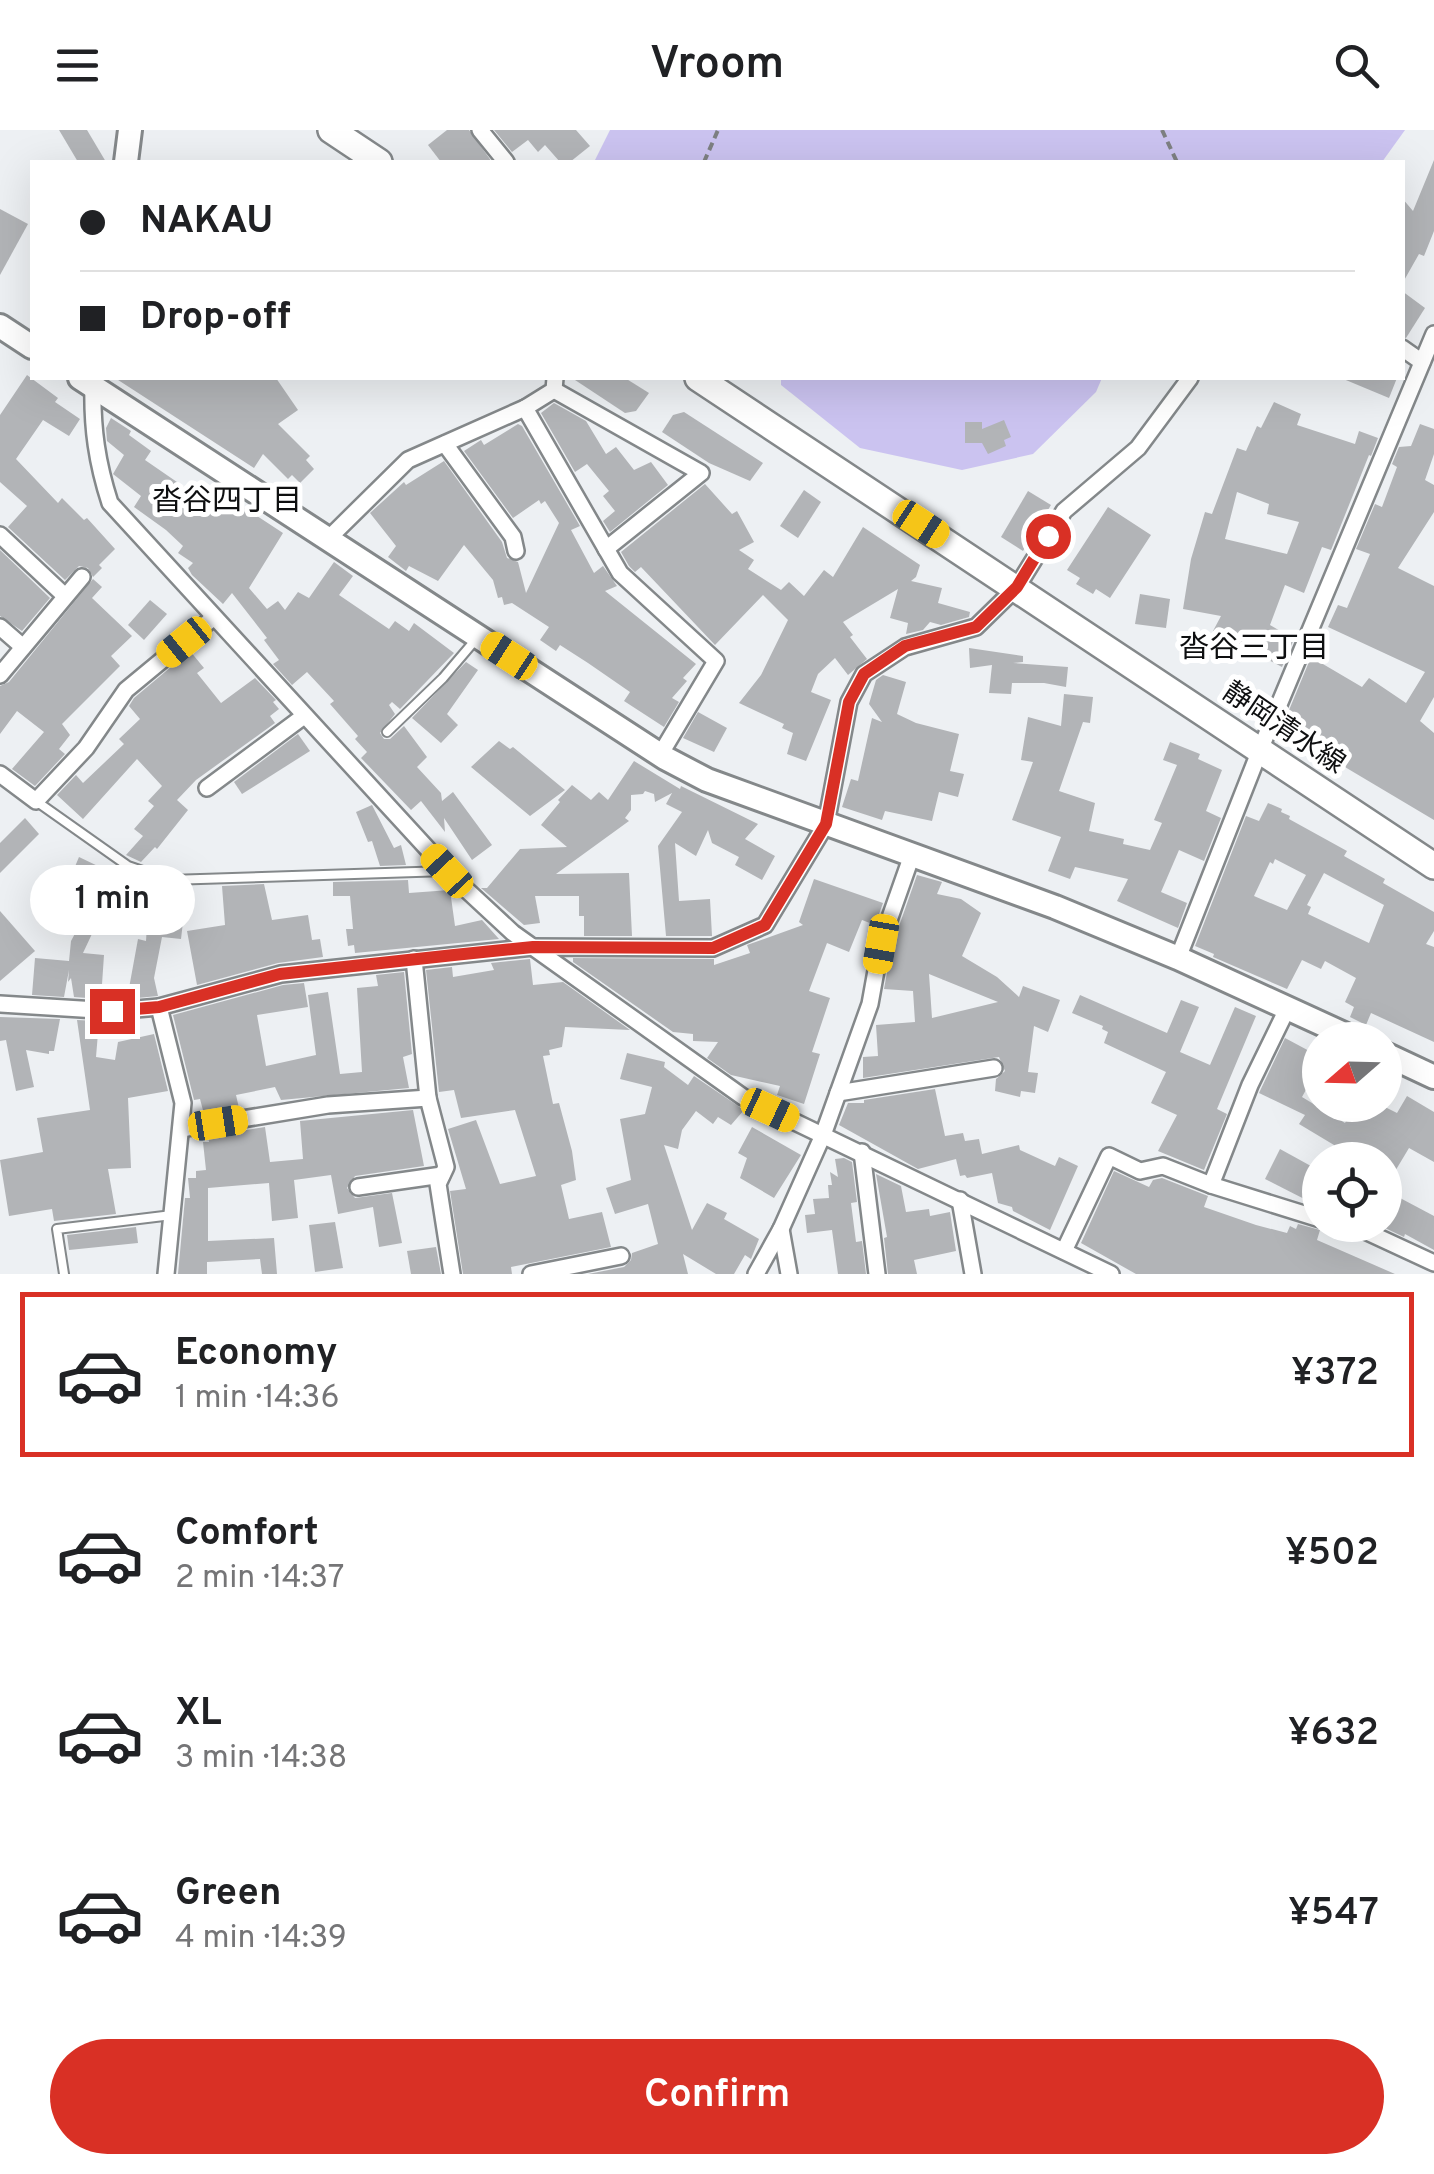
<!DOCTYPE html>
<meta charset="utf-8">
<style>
body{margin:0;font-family:Overpass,"Noto Sans JP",sans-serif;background:#f6f6f6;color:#202124;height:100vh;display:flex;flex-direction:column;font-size:38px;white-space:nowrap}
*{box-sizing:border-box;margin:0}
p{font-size:32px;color:#757577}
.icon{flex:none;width:55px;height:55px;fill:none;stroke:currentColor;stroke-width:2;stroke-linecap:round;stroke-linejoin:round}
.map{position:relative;height:1144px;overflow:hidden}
.details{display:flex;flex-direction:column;background:#fff;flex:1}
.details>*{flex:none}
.top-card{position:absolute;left:30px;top:30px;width:1375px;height:220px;border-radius:0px;box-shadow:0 10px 40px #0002;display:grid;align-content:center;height:220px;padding:0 50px;background:#fff}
.needle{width:65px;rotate:250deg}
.controls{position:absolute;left:1302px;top:892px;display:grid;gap:20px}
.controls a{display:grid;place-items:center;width:100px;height:100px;border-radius:50%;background:#fff;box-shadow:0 10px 40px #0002;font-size:50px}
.end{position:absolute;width:45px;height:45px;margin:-22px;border:12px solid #d93025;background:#fff;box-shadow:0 0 0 5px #fff}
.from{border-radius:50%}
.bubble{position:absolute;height:70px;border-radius:35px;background:#fff;box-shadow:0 10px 40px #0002;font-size:32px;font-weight:600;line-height:70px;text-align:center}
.car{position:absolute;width:30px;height:60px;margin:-30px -15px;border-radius:12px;box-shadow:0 0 8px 2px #0007;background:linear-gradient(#f5c518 24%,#345 0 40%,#f5c518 0 76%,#345 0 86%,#f5c518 0)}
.top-card b{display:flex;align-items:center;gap:35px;height:95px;font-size:38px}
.top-card b+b{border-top:2px solid #e0e0e0}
.top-card i{width:25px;height:25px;background:#202124}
ul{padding:18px 0 0;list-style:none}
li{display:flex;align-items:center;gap:30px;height:165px;margin:0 20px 15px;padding:0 30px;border:5px solid transparent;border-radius:0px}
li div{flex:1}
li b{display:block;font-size:38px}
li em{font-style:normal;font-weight:600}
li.selected{border-color:#d93025}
li>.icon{width:90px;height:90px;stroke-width:1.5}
.button{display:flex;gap:20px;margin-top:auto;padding:20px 50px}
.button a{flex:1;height:115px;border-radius:60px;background:#d93025;color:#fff;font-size:40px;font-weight:600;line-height:115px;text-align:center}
header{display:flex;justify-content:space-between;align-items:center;height:130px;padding:0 50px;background:#fff;font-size:45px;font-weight:600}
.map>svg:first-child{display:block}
.green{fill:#cbc3f0}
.building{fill:#b2b4b7;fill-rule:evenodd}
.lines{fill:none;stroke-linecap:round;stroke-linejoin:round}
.lane-casing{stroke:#84888a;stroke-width:12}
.street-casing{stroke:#84888a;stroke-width:20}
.secondary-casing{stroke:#84888a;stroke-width:28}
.primary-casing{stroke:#84888a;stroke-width:30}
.path{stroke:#7e8082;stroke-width:4;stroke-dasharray:8 5;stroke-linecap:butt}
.lane{stroke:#fff;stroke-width:8}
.street{stroke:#fff;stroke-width:15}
.secondary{stroke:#fff;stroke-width:22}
.primary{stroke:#fff;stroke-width:25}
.route{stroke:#d93025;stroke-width:12}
.labels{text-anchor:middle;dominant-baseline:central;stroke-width:10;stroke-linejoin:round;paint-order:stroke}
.street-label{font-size:28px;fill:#0e0f10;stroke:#fff}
.neighbourhood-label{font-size:30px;fill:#0e0f10;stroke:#fff}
</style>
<header><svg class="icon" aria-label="menu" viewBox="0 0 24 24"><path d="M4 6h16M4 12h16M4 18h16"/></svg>Vroom<svg class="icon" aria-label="search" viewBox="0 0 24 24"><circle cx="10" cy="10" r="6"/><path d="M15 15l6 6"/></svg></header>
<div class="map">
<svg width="1434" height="1144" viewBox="0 0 1434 1144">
<rect width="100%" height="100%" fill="#edf0f3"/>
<g class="green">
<polygon points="610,0 1405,0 1382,32 594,32"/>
<polygon points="781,248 1102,248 1096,262 1033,324 962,340 860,318 781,255"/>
</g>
<g class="building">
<polygon points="59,0 87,0 106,32 78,32"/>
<polygon points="447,0 469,0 492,32 441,32 428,15"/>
<polygon points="494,0 576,0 590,16 570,32 560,32 545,15 538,22 528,10 512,22"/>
<polygon points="1434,30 1434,101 1424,126 1419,124 1402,154 1402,68 1413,81"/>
<polygon points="0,79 28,94 0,145"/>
<polygon points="1402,161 1425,178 1406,208 1402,207"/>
<polygon points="27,245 58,268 55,272 80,289 69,306 43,290 16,329 58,373 62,368 84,390 87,388 115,419 99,435 102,438 93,447 88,438 79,436 65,450 8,397 27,376 0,352 0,285"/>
<polygon points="115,248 276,248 298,280 278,294 310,326 306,330 314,339 300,353 292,345 288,349 263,324 254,338"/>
<polygon points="572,248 625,248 649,263 636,281 625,283"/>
<polygon points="1341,248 1397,248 1389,268"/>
<path d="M1274,272L1301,284L1297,295L1355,314L1359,301L1378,308L1371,326L1369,325L1331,420L1322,417L1304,463L1285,455L1270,495L1294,509L1282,537L1213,501L1221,486L1183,479L1191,429L1205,382L1212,384L1237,318L1246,321L1257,296L1261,298ZM1237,362L1269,374L1267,384L1299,392L1287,424L1225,409Z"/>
<polygon points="554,273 586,291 606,324 616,317 634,340 651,332 668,355 610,402 603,391 615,381 603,366 609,361 587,334 575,342 541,283"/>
<polygon points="684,282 763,333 750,351 709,333 662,302 673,285"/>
<polygon points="111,288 131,301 129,305 151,321 145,330 190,361 195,353 213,366 217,360 283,403 249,458 267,479 278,471 285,480 298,462 309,468 334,432 353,446 339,465 389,499 395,491 409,501 414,493 454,523 400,579 392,572 389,575 395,584 380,603 384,609 390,609 404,596 427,627 417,637 441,663 442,671 453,662 492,715 472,730 444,688 445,702 421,671 411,680 361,628 367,622 355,609 358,606 330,574 334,571 307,542 292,555 273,534 279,530 264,510 267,508 232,463 223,474 192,445 188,438 193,433 178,423 183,416 166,400 134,377 141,366 113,344 124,325 107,311 106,298"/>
<polygon points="1004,290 1011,307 1004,310 1006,316 988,324 982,313 965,313 965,292 982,292 982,299"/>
<polygon points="518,294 522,296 580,396 571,400 594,443 603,436 617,456 605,461 696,534 683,548 687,551 672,568 679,572 664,597 624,571 630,562 588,533 560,515 556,521 540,510 549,497 512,473 504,475 502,467 498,468 493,450 464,415 438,451 409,436 406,441 388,427 396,416 370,383 404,352 406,355 444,331 502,412 507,428 518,432 526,463 559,393 545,371 541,374 539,370 513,388 464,321 481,310 484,315"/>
<polygon points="1420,294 1434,299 1434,324 1425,350 1434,355 1434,382 1398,438 1434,456 1434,567 1420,591 1434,603 1434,690 1318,621 1303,606 1301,609 1282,597 1311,527 1362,557 1369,548 1406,573 1425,542 1328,497 1338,475 1347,478 1370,424 1356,419 1375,374 1382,377 1397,337 1392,334 1399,317 1411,316"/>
<polygon points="705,354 732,384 737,381 754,412 739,420 754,430 748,439 781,460 789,452 804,466 824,440 833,447 863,397 920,435 916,447 911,451 942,458 938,473 970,482 969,487 941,495 930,492 923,500 906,504 908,493 890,488 898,459 843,492 853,505 850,507 867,529 848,545 835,528 818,544 811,562 831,570 806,631 787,624 793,603 782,598 784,594 739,573 761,545 788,490 763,465 715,515 641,437 635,442 629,436 621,422"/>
<polygon points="804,360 821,372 798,408 780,396"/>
<polygon points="1028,361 1051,375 1023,421 1001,407"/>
<polygon points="1108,377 1151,405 1110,468 1096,459 1093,464 1076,454 1080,448 1067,440"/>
<polygon points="0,420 50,468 22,501 0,486"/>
<polygon points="93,449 102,457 92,468 132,506 111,526 120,536 62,594 70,605 59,619 65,624 35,656 12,639 44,602 17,581 0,604 0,556 9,552"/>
<polygon points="1140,464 1170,469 1166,498 1135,494"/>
<polygon points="150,470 167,484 144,510 128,495"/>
<polygon points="969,518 1023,526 1023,532 1013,533 1068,537 1066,557 1044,553 1012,553 1011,564 989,563 992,535 970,538"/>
<polygon points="190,521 204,538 197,543 221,573 255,548 276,570 273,572 279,579 270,586 275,593 196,650 177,670 188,680 157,719 155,717 141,732 126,725 143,706 134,699 154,676 148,671 162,656 137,629 83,689 57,665 76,645 83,653 124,614 119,609 140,589 129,576 134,568"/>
<polygon points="466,532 478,540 447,584 458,595 441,613 412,588"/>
<polygon points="883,545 906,552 897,584 916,593 959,604 950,641 964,644 958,667 939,662 932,691 885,681 882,690 842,677 851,649 858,651 872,588 882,592 869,574 876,550"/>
<polygon points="1064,564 1093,567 1090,593 1083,592 1059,661 1095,673 1089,701 1124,709 1123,714 1150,720 1162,693 1154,690 1177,635 1163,630 1170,612 1200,624 1198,629 1222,640 1206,681 1221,688 1204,731 1179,720 1161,762 1187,773 1178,798 1117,771 1128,749 1075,737 1070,749 1048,741 1061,707 1012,690 1033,632 1021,630 1028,587 1061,596"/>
<polygon points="698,582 727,598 714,622 683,608"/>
<polygon points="298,604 310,621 242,664 234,652"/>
<polygon points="499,611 510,619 513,617 565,660 530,686 471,637"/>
<polygon points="634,631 680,659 681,656 758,694 745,709 775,726 762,750 735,735 739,727 712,713 708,700 696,726 675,713 679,771 710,769 712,806 666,806 658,716 682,682 666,674 672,663 655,672 654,664 645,661 643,664 631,665 631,680 625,688 629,691 556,744 629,743 632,806 584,806 584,786 579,786 579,766 535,766 540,793 524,795 481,758 487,758 520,719 567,717 541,695 560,672 558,670 572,655 591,670 599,662 608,670"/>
<path d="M1268,673L1282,679L1281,682L1290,686L1289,689L1347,721L1344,726L1385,749L1383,753L1434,782V801L1426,814L1434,817V912L1371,883L1366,895L1350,887L1354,877L1345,872L1356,848L1325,831L1321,839L1302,830L1287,859L1213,827L1214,824L1195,816L1246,686L1259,691ZM1275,729L1306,745L1287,780L1254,766L1270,732L1273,734ZM1324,743L1384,775L1369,813L1308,784L1311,777L1307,775Z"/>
<polygon points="372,675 394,718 401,715 406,735 380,736 372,711 368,712 356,682"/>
<polygon points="25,688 39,704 0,743 0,713"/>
<polygon points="79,727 102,738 87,779 57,767 66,744 71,746"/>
<path d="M917,745L942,752L937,764L961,769L981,783L962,826L997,847L1019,867L1023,856L1060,870L1048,902L1034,896L1028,942L1038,943L1035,963L1021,961L1020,967L995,961L996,949L1005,941L999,927L863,948V927L878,926L876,895L915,892L913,861L884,859L892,816ZM929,844L998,872L932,888Z"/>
<polygon points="814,749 883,773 875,795 862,790 849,822 827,813 809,861 830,868 812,922 820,924 804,974 777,965 780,956 731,945 707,928 718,912 693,911 693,904 673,902 573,832 573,828 714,829 714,835 750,823 747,815 803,795 799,792"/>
<polygon points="408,750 409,763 450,760 455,796 482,790 499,809 355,823 354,815 348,816 346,799 353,799 350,766 333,766 333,752"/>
<polygon points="264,754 272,790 308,785 312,810 320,809 323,827 278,833 197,855 187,801 225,795 222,756"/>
<polygon points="94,768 106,774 83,823 104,825 101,869 74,867 71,848 68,852 69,840 64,867 32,865 35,828 69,831 71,811"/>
<polygon points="0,781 35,821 0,851"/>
<polygon points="153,789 183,792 181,809 162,807 154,848 158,866 127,869 138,809 146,811 147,795 152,795"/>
<polygon points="530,829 533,855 563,852 630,900 565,897 562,917 549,920 550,925 543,926 553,974 559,973 572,1021 576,1050 561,1055 569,1089 602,1082 611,1117 511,1137 512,1144 463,1144 450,1061 466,1059 448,999 476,990 500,1054 536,1046 515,980 461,988 454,960 439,962 426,840 452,837 453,847 494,840 491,833"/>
<polygon points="404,842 412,924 403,927 409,958 281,970 275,957 236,965 239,978 204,984 200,969 194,970 173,885 283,855 304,853 308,877 257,885 266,936 316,925 308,865 328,862 340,944 362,942 357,858 378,856 376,845"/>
<polygon points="1080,865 1167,903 1181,870 1199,877 1180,922 1210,935 1235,877 1256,886 1217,979 1227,984 1204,1040 1158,1021 1177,985 1151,973 1166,942 1104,913 1108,902 1102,899 1103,896 1072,883"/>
<polygon points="0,887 60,889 54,921 49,921 49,924 26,920 34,957 16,961 6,910 0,911"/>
<polygon points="77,890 99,891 96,927 115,930 118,912 154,904 168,961 128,968 131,1038 108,1039 116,1084 54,1091 52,1079 9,1086 0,1030 43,1022 37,988 90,980"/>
<polygon points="1285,908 1313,923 1308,933 1318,938 1302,967 1345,993 1355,975 1381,975 1397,983 1407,966 1434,982 1434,1032 1409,1018 1385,1058 1385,1030 1359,1030 1299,994 1305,985 1259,963"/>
<polygon points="627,923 665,932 664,937 688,955 694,946 744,980 731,995 718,987 713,994 696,981 682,1000 678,1019 664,1015 692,1100 707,1073 727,1083 724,1089 759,1109 751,1129 745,1125 734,1144 716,1144 683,1124 688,1144 588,1144 624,1137 631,1130 632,1123 658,1114 648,1074 615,1084 606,1058 631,1050 620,989 645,984 652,957 620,949"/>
<polygon points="935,959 945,1006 963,1003 965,1011 979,1009 982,1024 1019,1015 1020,1020 1055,1036 1059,1027 1078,1036 1050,1100 1013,1081 1012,1077 998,1073 992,1043 967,1048 965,1045 960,1046 956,1029 918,1039 839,995 848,973 864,973 864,970"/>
<polygon points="413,980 424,1036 355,1046 347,1058 355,1068 392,1063 402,1113 379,1117 373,1077 338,1084 331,1045 294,1050 298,1088 272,1091 269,1053 208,1058 208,1111 274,1108 277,1144 262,1144 260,1129 207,1132 207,1144 178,1144 185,1068 190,1068 188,1048 196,1048 196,1041 206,1040 203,1012 209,1012 208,1006 265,997 270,1032 303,1029 300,991"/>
<polygon points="752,997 801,1025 774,1068 740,1048 747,1028 738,1023"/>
<polygon points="1280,1019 1320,1041 1320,1077 1265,1049"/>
<polygon points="844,1028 852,1032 857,1072 851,1073 856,1112 862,1111 866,1144 838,1144 832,1100 807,1103 805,1085 815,1084 813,1069 829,1068 828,1055 832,1055 830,1042 838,1047 835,1029"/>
<polygon points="1114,1041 1149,1057 1153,1050 1162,1048 1208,1066 1204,1077 1256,1095 1287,1103 1290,1096 1296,1099 1298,1094 1320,1100 1317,1110 1395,1144 1136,1144 1081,1113"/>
<polygon points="876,1044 901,1056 906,1082 929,1079 930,1086 950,1082 956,1121 914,1130 917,1144 888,1144 884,1108 887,1107"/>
<polygon points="1385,1060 1434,1086 1434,1120 1405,1104 1404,1107 1385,1098"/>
<polygon points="335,1092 343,1138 315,1142 309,1095"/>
<polygon points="136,1097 138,1113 69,1120 67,1105"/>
<polygon points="436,1117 441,1144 411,1144 407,1121"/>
</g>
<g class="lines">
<defs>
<g id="lane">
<polyline points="387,602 443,548 477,508"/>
<polyline points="36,671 128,736 169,750 447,741"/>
<polyline points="64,1144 57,1099 172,1085"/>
</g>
<g id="street">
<polyline points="480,0 506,32"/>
<polyline points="1402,218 1422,232"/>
<path d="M93,256C92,298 97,333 110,373L457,751L513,803L743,967L1111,1144"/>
<polyline points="554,260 701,343 606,419"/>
<polyline points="525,278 620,443 716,531 660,625"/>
<polyline points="445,314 513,407 516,421"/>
<polyline points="0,405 65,466"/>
<polyline points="328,409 408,330 525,278 554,260 555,248"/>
<polyline points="0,497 23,517"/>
<polyline points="0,545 82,447"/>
<polyline points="0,644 36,671 86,618 126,560 213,488"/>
<polyline points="207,658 304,586"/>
<polyline points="1178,828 1260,620 1434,204"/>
<polyline points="414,829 428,968 446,1037 438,1054 452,1144"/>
<polyline points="0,874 113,881 159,877 281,844 533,817 713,818 765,795 826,694 849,572 864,544 905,517 976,497 1017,457 1064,381 1138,318 1190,248"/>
<polyline points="159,877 183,973 166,1144"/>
<polyline points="838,963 994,938"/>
<polyline points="181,999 328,975 428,968"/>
<polyline points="862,1022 877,1144"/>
<polyline points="1211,1055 1250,955 1288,877"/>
<polyline points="358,1057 442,1045"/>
<polyline points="960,1070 973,1144"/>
<polyline points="1352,1095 1434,1133"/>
<polyline points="781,1099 789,1144"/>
<polyline points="1064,1121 1109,1026 1140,1041 1163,1036 1211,1055 1320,1089"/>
<polyline points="531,1144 621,1126"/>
<polyline points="756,1144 781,1099 823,1005 870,874 881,813 912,725"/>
</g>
<g id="secondary">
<polyline points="126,32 130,0"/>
<polyline points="0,196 32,217"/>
<polyline points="80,248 665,628 707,650 1055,777 1178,828 1357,910"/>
<polyline points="1385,924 1434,947"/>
</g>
<g id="primary">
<polyline points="331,0 379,32"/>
<polyline points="698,248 1434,736"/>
</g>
</defs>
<use href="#lane" class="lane-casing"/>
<use href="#street" class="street-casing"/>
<use href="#secondary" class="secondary-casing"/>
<use href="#primary" class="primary-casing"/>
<g class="path">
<polyline points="1162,0 1177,32"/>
<polyline points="704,32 718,0"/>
</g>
<use href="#lane" class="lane"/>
<use href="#street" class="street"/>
<use href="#secondary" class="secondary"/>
<use href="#primary" class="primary"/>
</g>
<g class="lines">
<polyline class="route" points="112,881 159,877 280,844 454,825 533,817 713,818 765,795 826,694 849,572 864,544 905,516 976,497 1017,457 1048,406"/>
</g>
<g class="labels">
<g class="street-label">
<text transform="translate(1283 599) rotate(34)">静岡清水線</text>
</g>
<g class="neighbourhood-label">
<text x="227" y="372">沓谷四丁目</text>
<text x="1254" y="519">沓谷三丁目</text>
</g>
</g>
</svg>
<div class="controls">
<a><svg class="needle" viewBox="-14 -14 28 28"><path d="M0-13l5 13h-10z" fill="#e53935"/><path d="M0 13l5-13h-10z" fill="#757577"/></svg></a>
<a><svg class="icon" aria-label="locate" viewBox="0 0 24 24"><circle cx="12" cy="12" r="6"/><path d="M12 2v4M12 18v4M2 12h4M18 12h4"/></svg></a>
</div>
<i class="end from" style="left:1048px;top:406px"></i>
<i class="end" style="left:112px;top:881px"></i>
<div class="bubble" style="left:30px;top:735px;width:165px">1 min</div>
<i class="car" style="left:921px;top:394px;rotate:123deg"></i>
<i class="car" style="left:184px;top:512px;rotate:231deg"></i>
<i class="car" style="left:509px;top:526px;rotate:303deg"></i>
<i class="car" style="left:447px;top:741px;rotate:317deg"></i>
<i class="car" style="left:881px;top:814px;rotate:190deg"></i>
<i class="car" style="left:770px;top:980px;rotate:115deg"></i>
<i class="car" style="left:218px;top:993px;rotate:81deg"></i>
<div class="top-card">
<b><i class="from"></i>NAKAU</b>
<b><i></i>Drop-off</b>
</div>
</div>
<section class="details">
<ul>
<li class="selected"><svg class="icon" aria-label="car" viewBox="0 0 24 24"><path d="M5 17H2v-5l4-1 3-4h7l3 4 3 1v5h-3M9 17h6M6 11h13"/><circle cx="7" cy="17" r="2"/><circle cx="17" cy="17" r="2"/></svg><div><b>Economy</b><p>1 min · 14:36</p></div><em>¥372</em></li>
<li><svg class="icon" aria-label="car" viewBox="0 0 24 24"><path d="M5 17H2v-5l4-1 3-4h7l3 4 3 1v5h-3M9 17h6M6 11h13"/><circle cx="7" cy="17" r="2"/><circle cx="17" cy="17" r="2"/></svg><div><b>Comfort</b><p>2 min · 14:37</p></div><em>¥502</em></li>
<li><svg class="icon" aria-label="car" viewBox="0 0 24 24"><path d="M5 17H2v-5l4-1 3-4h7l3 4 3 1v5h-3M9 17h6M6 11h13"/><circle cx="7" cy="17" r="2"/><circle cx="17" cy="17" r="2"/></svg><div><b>XL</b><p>3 min · 14:38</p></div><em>¥632</em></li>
<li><svg class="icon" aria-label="car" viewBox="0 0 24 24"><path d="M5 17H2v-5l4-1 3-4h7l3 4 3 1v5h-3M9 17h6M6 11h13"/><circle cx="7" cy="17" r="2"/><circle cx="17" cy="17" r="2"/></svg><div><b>Green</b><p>4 min · 14:39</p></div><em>¥547</em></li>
</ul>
<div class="button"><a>Confirm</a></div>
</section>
